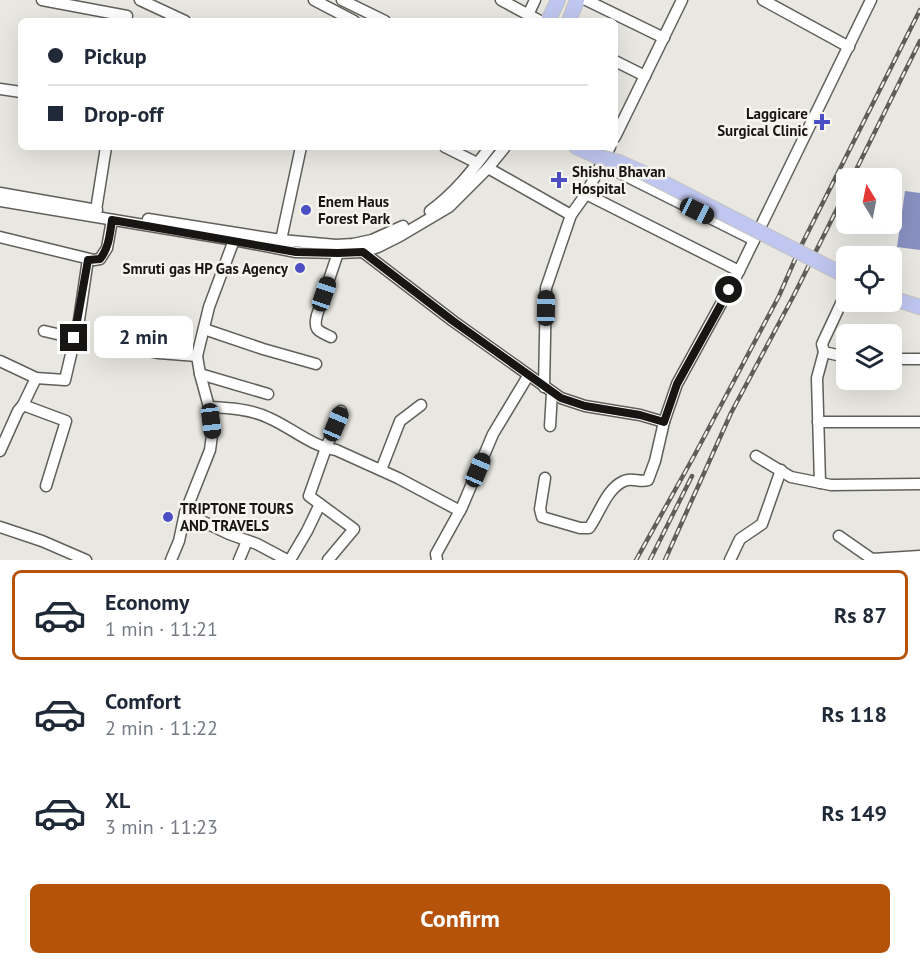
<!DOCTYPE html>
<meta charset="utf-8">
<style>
body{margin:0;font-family:"PT Sans",sans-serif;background:#f2f2f3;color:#1f2937;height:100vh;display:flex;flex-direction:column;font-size:22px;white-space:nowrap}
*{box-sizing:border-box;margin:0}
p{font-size:20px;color:#747a83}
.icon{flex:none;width:33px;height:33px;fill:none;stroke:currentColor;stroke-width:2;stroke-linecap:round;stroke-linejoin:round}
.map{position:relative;height:560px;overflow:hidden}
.details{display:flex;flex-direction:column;background:#fff;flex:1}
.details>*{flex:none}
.hud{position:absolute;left:18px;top:18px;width:600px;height:132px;border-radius:9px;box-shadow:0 6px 24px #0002;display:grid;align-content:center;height:132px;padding:0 30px;background:#fff}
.needle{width:39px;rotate:350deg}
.tools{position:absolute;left:836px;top:168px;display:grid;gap:12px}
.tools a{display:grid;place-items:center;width:66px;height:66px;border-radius:9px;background:#fff;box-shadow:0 6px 24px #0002;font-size:30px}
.end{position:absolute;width:27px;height:27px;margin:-14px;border:8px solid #171614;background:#fff;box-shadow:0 0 0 3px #fff}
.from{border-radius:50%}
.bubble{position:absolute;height:42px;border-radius:9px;background:#fff;box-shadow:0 6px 24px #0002;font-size:20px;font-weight:700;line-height:42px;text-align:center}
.car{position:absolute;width:18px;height:36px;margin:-18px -9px;border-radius:8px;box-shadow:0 0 4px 2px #0007;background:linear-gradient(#222 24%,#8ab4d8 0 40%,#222 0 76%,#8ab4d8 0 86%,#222 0)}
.hud b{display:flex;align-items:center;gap:21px;height:57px;font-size:22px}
.hud b+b{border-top:2px solid #e0e1e3}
.hud i{width:15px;height:15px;background:#1f2937}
ul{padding:10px 0 0;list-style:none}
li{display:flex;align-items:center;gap:18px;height:90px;margin:0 12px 9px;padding:0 18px;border:3px solid transparent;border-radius:9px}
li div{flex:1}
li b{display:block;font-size:22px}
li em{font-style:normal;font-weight:700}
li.current{border-color:#b45309}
li>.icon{width:54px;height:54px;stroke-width:1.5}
.action{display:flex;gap:12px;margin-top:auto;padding:12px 30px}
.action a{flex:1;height:69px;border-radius:9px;background:#b45309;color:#fff;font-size:24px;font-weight:700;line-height:69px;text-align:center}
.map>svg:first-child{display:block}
.water{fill:#8991c2}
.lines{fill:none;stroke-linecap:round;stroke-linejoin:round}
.minor-casing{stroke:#605f59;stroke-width:13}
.major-casing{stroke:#c3c2c2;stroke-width:16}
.minor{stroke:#fff;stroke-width:10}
.major{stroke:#bfc6ef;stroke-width:14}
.rail-casing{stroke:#5e5d5a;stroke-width:4.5}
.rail{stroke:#f6f4ee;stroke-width:2;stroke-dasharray:7;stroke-linecap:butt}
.major-bridge-casing{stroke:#c3c2c2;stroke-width:16;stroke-linecap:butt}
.major-bridge{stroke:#bfc6ef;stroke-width:14}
.route{stroke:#171614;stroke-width:8}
.poi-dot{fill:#4c4ec4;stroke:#f6f4ee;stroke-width:2}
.labels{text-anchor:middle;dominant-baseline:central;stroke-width:5;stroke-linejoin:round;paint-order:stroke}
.poi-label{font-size:15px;font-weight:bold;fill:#171614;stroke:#f6f4ee;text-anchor:start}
</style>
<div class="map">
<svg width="920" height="560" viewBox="0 0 920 560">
<rect width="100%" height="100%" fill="#e8e7e1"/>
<polygon class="water" points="905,191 920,193 920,250 897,247"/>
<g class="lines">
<defs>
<g id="minor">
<polyline points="42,0 127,16"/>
<polyline points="140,0 185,21"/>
<polyline points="314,0 354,21"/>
<polyline points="342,0 385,21"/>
<polyline points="501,0 540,21"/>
<polyline points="586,0 664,38"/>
<polyline points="763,0 849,47"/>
<polyline points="528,15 535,0"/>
<polyline points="615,61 645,76"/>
<polyline points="0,89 21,92"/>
<polyline points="615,137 682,0"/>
<polyline points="445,147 477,163"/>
<polyline points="602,164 754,240"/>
<polyline points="488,168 571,215"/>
<polyline points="0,193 97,210"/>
<polyline points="586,194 739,271"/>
<polyline points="0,201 234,240 296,252 338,253 363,252 378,247 400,236 449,207 488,168 505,147"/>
<polyline points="96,210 106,147"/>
<path d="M430,211C455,193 471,172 490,147"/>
<polyline points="148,219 281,240 336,245 353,244 372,240 403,226"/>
<polyline points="0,237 94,260 100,259 107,248 112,220"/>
<polyline points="281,240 301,147"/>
<polyline points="363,252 453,321 561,398 585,406 640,415 664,422 677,384 739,271 871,0"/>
<polyline points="844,297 822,344 824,352 846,357"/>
<polyline points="204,329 263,349 316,364"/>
<polyline points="44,331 74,338"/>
<path d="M331,337C318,331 313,330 317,315L338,253L337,248"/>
<polyline points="108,343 159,353 197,356"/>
<polyline points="891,359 920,359"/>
<polyline points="0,361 36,378 65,380 79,320 88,259"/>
<polyline points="200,374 268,394"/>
<polyline points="36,378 23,405 66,421 46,486"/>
<polyline points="544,387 546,288 571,215 586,194 610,147"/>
<path d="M209,407C229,408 251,409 269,418C292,428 311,446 336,450L398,478L460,511"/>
<polyline points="818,422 920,422"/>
<polyline points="550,426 552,393"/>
<polyline points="0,451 18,411 23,405"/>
<polyline points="756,456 791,477 831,485 920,484"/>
<polyline points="381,470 400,421 421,405"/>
<path d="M545,478L540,509L542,517L580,528H589C600,513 606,489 624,481C632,477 640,483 648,480L655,461L664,422"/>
<polyline points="820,483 817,378 824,352"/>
<polyline points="185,513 229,534 257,544 287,560"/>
<polyline points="0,527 42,541 86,560"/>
<polyline points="839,536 872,559 920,556"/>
<polyline points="171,560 179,541 185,513 210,450 212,435 209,407 200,374 197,356 209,307 234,240"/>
<polyline points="239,560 247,541"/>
<polyline points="290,560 307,531 320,504"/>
<polyline points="328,560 354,529 309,496 326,448 341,411"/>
<polyline points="437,560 436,554 462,507 493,434 528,376"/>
<polyline points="730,560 740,539 762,524 781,470"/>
</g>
<g id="major">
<polyline points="548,21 558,0"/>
<polyline points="569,21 577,0"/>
<polyline points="576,147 596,156"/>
<polyline points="891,298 920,307"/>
</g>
</defs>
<use href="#minor" class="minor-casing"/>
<use href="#major" class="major-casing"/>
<use href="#minor" class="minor"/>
<use href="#major" class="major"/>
<defs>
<g id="rail">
<polyline points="852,178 920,41"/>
<polyline points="636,560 694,456 779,296 800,248 920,10"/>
<polyline points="650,560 692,476"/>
<polyline points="665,560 731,413 794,295 846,191"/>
</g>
</defs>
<use href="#rail" class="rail-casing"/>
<use href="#rail" class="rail"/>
<defs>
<polyline id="major-bridge" points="596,156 619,162 648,175 846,276"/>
</defs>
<use href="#major-bridge" class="major-bridge-casing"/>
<use href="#major-bridge" class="major-bridge"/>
</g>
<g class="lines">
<path class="route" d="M74,338L88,260L100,259C109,248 110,233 112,220L296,252L338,253L363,252L453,321L561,398L585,406L640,415L664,422L677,384L729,290"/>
</g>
<g class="poi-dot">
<path d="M819 113h6v6h6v6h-6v6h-6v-6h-6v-6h6z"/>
<path d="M556 171h6v6h6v6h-6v6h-6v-6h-6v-6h6z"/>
<circle cx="306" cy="210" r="6"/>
<circle cx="300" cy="268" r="6"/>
<circle cx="168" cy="517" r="6"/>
</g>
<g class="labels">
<g class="poi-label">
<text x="808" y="113" text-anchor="end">Laggicare<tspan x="808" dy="17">Surgical Clinic</tspan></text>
<text x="572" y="171">Shishu Bhavan<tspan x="572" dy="17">Hospital</tspan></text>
<text x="318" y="201">Enem Haus<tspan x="318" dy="17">Forest Park</tspan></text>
<text x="288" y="268" text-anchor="end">Smruti gas HP Gas Agency</text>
<text x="180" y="508">TRIPTONE TOURS<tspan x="180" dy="17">AND TRAVELS</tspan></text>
</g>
</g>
</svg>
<div class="tools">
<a><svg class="needle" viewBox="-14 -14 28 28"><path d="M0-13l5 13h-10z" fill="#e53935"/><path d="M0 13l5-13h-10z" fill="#747a83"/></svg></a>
<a><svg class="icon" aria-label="locate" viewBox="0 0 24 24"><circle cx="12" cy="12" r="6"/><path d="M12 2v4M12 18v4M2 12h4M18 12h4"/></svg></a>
<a><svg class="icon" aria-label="layers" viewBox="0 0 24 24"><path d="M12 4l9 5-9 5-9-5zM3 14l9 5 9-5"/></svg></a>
</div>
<i class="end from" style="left:729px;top:290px"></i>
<i class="end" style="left:74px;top:338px"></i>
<div class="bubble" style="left:94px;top:316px;width:99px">2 min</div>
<i class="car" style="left:697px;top:211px;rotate:116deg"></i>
<i class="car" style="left:324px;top:294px;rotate:19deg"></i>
<i class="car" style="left:546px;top:308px;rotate:1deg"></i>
<i class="car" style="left:211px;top:421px;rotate:173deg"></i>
<i class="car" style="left:336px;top:424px;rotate:23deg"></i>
<i class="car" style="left:478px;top:470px;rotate:23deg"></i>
<div class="hud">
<b><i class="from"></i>Pickup</b>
<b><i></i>Drop-off</b>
</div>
</div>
<section class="details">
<ul>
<li class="current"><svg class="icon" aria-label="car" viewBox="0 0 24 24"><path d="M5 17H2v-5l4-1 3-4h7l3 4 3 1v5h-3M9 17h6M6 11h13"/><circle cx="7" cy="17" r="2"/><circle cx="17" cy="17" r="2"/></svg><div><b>Economy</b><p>1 min · 11:21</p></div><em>Rs 87</em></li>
<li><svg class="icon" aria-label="car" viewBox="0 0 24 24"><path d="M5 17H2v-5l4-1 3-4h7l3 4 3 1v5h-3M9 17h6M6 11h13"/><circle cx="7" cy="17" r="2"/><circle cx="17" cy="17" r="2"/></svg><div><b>Comfort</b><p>2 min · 11:22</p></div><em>Rs 118</em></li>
<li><svg class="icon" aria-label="car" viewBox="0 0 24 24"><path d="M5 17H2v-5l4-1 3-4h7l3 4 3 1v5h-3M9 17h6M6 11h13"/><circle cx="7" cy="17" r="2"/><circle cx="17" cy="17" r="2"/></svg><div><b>XL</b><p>3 min · 11:23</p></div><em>Rs 149</em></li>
</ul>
<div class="action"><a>Confirm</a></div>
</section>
